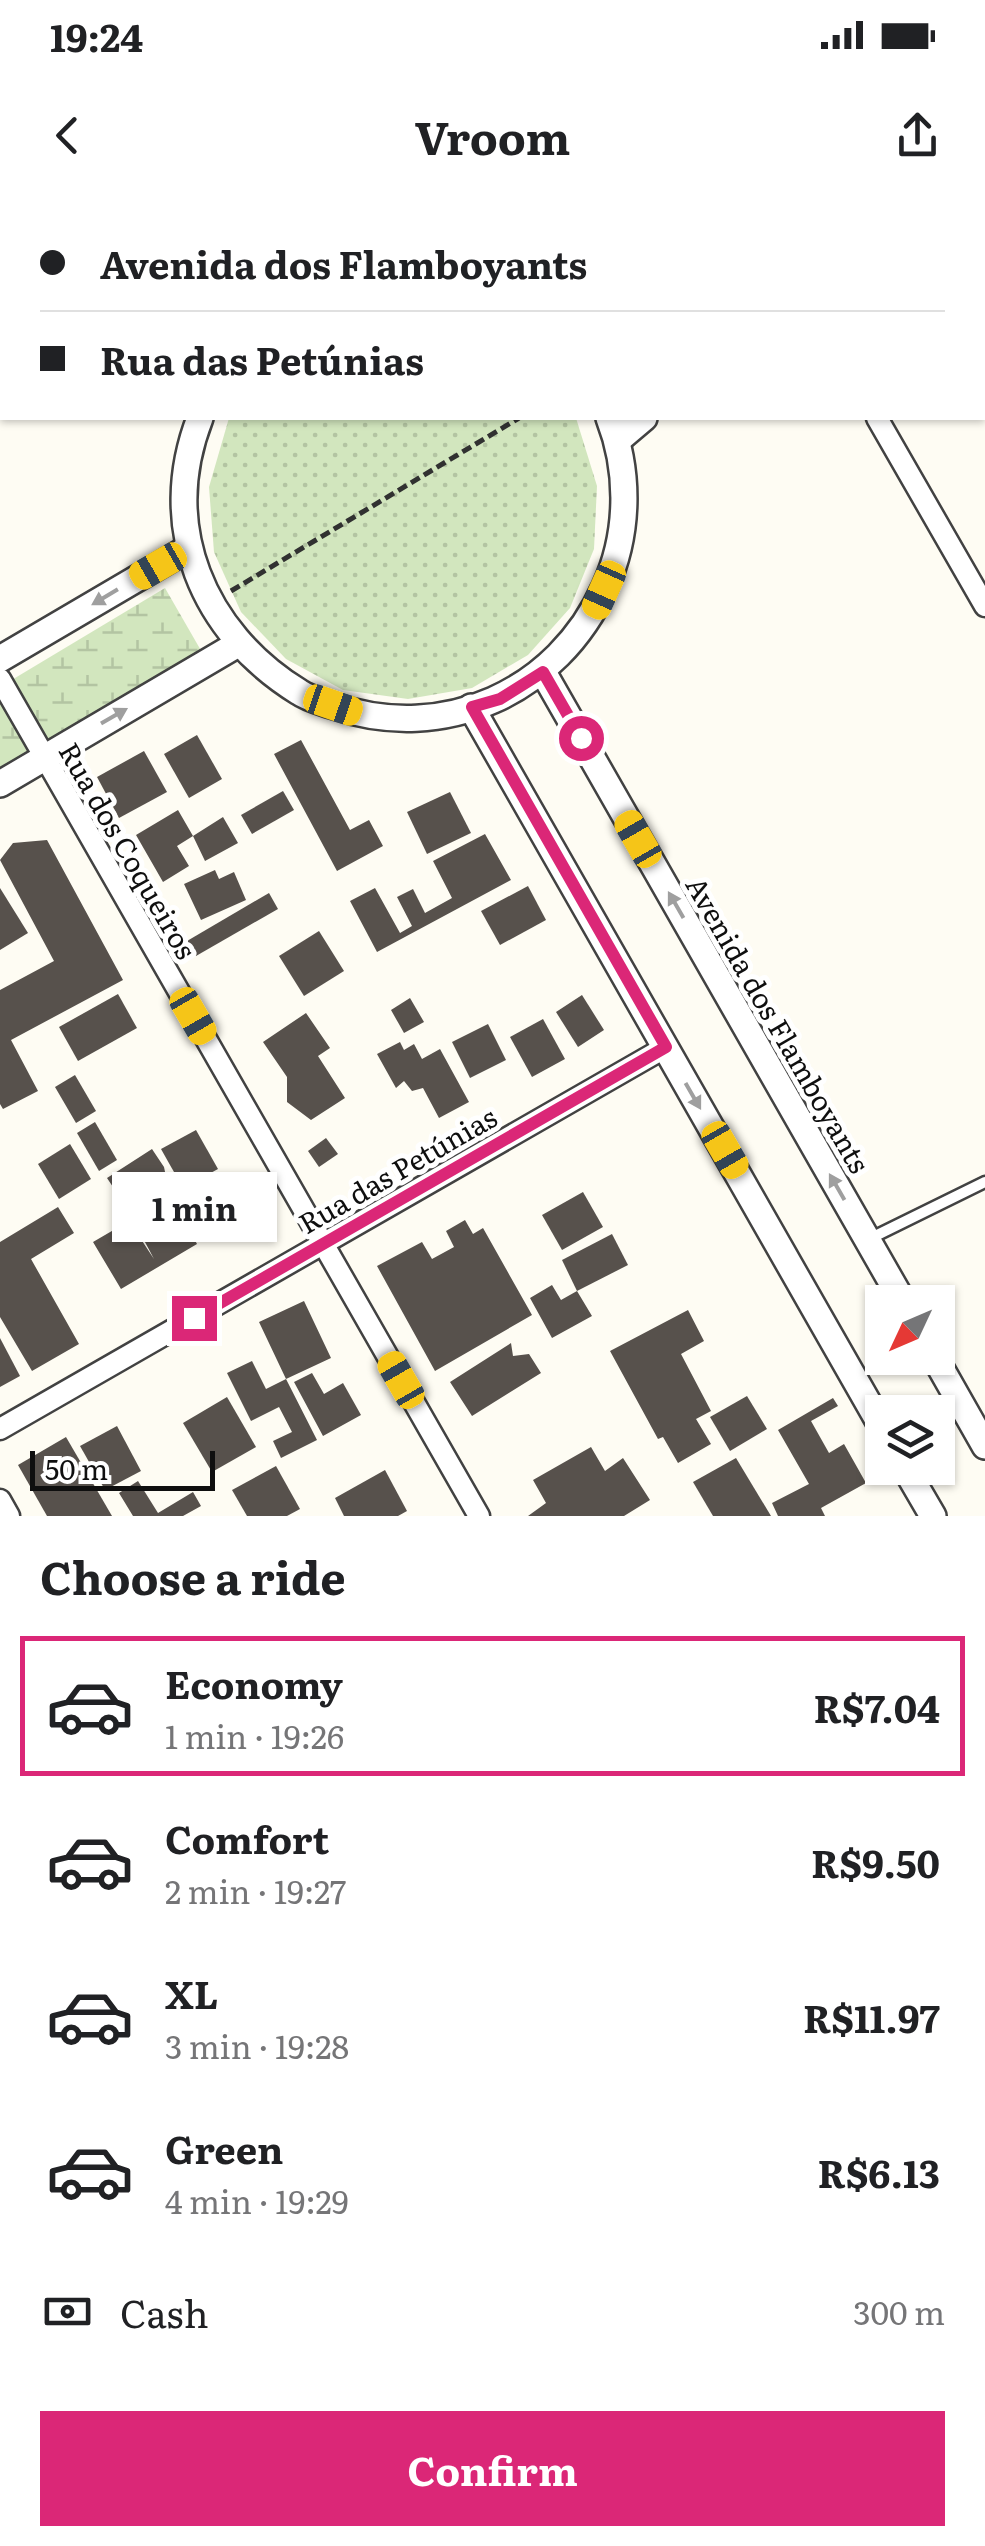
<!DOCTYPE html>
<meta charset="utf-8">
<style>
body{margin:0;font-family:Literata,serif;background:#f6f6f6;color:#202124;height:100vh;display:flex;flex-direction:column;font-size:38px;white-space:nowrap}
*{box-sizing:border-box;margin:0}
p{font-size:32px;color:#757577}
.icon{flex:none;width:55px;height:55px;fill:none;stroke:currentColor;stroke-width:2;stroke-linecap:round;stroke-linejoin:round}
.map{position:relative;height:1316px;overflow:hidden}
.panel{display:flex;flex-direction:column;background:#fff;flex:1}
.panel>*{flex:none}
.guide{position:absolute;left:0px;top:0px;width:985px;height:220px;box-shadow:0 2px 8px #0004;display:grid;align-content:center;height:220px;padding:0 40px;background:#fff}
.needle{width:65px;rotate:226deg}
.buttons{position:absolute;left:865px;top:1085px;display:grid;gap:20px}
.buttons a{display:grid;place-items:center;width:90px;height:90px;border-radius:0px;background:#fff;box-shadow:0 2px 8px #0004;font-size:50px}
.scale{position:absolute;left:30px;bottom:25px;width:185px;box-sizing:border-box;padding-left:10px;border:5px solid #0f0f0f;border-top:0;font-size:28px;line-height:35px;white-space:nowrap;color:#0f0f0f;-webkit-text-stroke:8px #fff;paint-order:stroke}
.end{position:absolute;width:45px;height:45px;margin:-22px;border:12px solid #db2777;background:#fff;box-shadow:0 0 0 5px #fff}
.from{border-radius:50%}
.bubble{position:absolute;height:70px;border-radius:0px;background:#fff;box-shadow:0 2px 8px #0004;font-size:32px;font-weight:700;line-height:70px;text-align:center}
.car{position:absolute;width:30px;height:60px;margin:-30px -15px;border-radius:12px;box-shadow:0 0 8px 2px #0007;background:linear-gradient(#f5c518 24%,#345 0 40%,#f5c518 0 76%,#345 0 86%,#f5c518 0)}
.guide b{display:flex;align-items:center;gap:35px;height:95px;font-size:38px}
.guide b+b{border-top:2px solid #e0e0e0}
.guide i{width:25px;height:25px;background:#202124}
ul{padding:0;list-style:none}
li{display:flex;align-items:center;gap:30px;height:140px;margin:0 20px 15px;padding:0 20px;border:5px solid transparent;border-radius:0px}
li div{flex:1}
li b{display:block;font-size:38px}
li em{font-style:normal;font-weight:700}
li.active{border-color:#db2777}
li>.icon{width:90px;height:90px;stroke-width:1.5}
h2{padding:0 40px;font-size:45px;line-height:120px}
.pay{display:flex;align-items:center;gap:25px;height:110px;padding:0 40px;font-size:38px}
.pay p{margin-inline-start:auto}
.primary-button{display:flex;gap:20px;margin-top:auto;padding:20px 40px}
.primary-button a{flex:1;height:115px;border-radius:0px;background:#db2777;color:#fff;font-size:40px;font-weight:700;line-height:115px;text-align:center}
.status{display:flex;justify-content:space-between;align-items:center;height:70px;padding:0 50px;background:#fff;direction:ltr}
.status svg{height:28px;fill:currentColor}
header{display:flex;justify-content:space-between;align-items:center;height:130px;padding:0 40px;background:#fff;font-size:45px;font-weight:700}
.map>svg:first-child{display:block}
.grass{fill:url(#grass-dots)}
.forest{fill:url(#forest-crowns)}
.wetland{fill:url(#wetland-marsh)}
.building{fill:#57514c}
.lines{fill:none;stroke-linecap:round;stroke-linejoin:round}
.service-casing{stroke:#424242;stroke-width:15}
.minor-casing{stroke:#424242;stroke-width:25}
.tertiary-casing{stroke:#424242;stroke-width:30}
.path{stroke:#313131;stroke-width:5;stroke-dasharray:10 5;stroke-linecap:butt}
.service{stroke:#fff;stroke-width:10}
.minor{stroke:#fff;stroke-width:20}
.tertiary{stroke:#fff;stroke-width:25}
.oneway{fill:#9f9f9f}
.route{stroke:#db2777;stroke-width:12}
.labels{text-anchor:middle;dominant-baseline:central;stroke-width:10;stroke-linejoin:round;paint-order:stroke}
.street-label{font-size:28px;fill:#0f0f0f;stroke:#fff}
</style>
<div class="status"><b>19:24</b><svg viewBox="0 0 49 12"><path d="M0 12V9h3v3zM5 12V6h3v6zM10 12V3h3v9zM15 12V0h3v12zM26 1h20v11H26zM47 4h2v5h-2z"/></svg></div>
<header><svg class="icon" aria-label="back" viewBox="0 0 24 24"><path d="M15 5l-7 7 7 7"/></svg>Vroom<svg class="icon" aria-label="share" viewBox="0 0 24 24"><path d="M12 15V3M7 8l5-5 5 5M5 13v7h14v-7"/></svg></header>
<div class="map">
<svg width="985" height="1316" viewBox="0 0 985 1316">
<defs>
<pattern id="grass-dots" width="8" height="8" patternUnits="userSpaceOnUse" patternTransform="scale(2.5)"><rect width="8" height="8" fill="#d2e6be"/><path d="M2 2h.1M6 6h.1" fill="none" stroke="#b3c4a2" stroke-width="1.8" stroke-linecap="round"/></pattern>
<pattern id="forest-crowns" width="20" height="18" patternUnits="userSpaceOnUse" patternTransform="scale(2.5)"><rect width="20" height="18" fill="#b6d69f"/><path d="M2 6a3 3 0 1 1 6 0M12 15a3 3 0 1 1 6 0" fill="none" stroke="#9bb688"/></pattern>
<pattern id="wetland-marsh" width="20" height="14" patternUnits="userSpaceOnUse" patternTransform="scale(2.5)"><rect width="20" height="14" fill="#d2e6be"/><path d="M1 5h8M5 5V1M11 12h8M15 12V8" fill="none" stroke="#b3c4a2"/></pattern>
</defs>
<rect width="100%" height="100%" fill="#fefcf3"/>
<polygon class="grass" points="229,218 576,218 597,286 594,349 570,408 528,455 472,488 408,499 343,490 286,459 241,412 214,352 209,287"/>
<polygon class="forest" points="330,0 719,0 714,2"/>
<polygon class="wetland" points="165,388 203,454 0,570 0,487"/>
<g class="building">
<polygon points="197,535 222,579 189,598 164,554"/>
<polygon points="301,540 350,630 369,620 383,646 337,671 274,554"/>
<polygon points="144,551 167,592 119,618 97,577"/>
<polygon points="283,591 294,610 252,634 241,615"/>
<polygon points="450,592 471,633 427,654 407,612"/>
<polygon points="178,610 193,636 223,617 238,643 205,661 193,636 177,646 189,666 163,682 136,635"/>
<polygon points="485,634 511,680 377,752 350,701 375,688 400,733 412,726 397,697 413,689 425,713 452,698 433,661"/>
<polygon points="47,640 123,780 11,840 38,891 3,909 0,904 0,790 54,761 0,660 13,643"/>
<polygon points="215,670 219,679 234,672 246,700 201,720 184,684"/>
<polygon points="528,686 546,720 500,745 481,711"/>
<polygon points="0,688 28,733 0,750"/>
<polygon points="269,693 278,709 196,756 187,741"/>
<polygon points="319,731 344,771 304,796 279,756"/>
<polygon points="118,794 137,828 78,861 59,827"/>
<polygon points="582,795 604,830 578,847 556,812"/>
<polygon points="410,798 424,822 404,833 391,810"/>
<polygon points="306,813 330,848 318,856 345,898 311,920 287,902 287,877 263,842"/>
<polygon points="543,819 565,859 532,877 510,837"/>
<polygon points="488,824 506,860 470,878 452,842"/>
<polygon points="400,842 404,850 414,844 422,859 440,849 469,902 439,918 423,888 412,891 404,881 396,888 377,854"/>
<polygon points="75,875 96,911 76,923 55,887"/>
<polygon points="95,922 117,960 99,971 77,933"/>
<polygon points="196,930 218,969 183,988 161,949"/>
<polygon points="326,938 338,954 319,967 308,951"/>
<polygon points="70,944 91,979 59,999 38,964"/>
<polygon points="152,949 164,967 169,991 197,1044 121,1089 93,1042 129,1021 154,1059 129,1012 136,1010 124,991 119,996 107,978"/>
<polygon points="232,981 246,1004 205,1030 190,1008"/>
<polygon points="583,992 603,1027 562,1050 542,1015"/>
<polygon points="58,1007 74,1033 31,1059 79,1144 32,1171 0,1117 0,1042"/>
<polygon points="465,1020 473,1034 483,1028 532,1115 435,1171 377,1066 422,1042 432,1059 454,1047 446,1031"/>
<polygon points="612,1034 628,1065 577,1091 562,1060"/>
<polygon points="552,1085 561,1100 577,1091 592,1116 552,1138 530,1098"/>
<polygon points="304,1101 331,1158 286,1179 317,1240 281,1258 273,1241 292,1232 279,1207 251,1221 227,1173 252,1161 266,1189 286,1179 259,1122"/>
<polygon points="688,1110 704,1141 681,1154 711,1211 696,1219 711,1244 678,1263 663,1237 658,1239 610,1151"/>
<polygon points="0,1138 20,1176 0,1187"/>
<polygon points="511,1143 513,1156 529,1154 541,1173 472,1216 450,1182"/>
<polygon points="312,1173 324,1194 343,1183 361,1215 323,1236 294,1182"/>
<polygon points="747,1196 767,1229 730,1251 710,1217"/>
<polygon points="227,1197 256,1247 212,1272 183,1223"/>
<polygon points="833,1198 838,1206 811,1221 829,1253 844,1244 866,1283 821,1308 825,1316 778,1316 772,1303 809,1284 778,1230"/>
<polygon points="117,1226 141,1271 105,1290 80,1246"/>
<polygon points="66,1237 112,1316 47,1316 18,1265"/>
<polygon points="591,1247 605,1271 623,1258 650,1300 624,1316 528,1316 546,1303 533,1280"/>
<polygon points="736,1258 768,1311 771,1316 713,1316 693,1282"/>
<polygon points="276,1266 300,1309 287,1316 247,1316 232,1290"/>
<polygon points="385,1270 407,1311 398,1316 344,1316 335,1298"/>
<polygon points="138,1281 158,1313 193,1292 201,1306 183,1316 133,1316 119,1293"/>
</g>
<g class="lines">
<defs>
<polyline id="service" points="869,1039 985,982"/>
<g id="minor">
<polyline points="877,218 985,406"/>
<polyline points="0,479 479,1316"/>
<polyline points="0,1229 666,847"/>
<polyline points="0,1300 9,1316"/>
</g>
<g id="tertiary">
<polyline points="182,0 183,2"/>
<polyline points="274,0 275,2"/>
<polyline points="804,2 808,0"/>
<polyline points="982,26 985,24"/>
<path d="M200,218C158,326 202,432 299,492C309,499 323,502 334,506C444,544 558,492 605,387C629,334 630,272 609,218"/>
<polyline points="618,240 644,218"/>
<polyline points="0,459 189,348"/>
<polyline points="543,472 903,1102"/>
<polyline points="471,507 882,1227"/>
<polyline points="0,584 238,444"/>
<polyline points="935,1158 985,1246"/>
<polyline points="905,1268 933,1316"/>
</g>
</defs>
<use href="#service" class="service-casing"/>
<use href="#minor" class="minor-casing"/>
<use href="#tertiary" class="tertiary-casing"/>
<g class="path">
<polyline points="891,2 895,0"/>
<polyline points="231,391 519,218"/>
</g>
<use href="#service" class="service"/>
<use href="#minor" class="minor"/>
<use href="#tertiary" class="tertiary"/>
</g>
<defs><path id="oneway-solid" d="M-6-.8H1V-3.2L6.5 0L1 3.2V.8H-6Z" transform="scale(2.5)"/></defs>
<g class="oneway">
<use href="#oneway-solid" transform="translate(105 397) rotate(149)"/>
<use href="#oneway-solid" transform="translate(114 516) rotate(-30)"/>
<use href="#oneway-solid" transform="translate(676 705) rotate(-120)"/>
<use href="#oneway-solid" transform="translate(693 896) rotate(60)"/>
<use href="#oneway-solid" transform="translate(837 987) rotate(-120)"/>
</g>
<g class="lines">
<polyline class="route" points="194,1118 666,847 472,507 500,499 543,472 581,538"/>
</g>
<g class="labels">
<g class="street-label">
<text transform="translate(129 650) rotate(60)">Rua dos Coqueiros</text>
<text transform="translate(779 824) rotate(60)">Avenida dos Flamboyants</text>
<text transform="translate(397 969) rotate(-30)">Rua das Petúnias</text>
</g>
</g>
</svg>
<div class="buttons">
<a><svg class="needle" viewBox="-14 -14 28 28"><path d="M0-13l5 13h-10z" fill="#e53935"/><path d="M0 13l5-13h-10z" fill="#757577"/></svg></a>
<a><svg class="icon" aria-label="layers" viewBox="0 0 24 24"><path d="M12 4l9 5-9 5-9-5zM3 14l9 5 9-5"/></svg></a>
</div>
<div class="scale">50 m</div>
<i class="end from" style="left:581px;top:538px"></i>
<i class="end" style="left:194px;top:1118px"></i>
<div class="bubble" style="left:112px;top:972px;width:165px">1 min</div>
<i class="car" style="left:158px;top:366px;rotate:240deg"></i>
<i class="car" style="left:604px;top:390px;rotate:204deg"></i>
<i class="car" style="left:333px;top:505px;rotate:109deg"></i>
<i class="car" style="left:638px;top:639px;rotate:330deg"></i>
<i class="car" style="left:193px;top:816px;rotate:150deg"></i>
<i class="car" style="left:725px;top:950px;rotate:150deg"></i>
<i class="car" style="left:401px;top:1180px;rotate:330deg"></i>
<div class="guide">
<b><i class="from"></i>Avenida dos Flamboyants</b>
<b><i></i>Rua das Petúnias</b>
</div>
</div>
<section class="panel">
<h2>Choose a ride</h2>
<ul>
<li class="active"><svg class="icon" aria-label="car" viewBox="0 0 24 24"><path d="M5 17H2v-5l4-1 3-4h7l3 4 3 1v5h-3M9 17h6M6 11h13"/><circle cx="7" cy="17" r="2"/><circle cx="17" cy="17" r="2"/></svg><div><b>Economy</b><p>1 min · 19:26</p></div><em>R$7.04</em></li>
<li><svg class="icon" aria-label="car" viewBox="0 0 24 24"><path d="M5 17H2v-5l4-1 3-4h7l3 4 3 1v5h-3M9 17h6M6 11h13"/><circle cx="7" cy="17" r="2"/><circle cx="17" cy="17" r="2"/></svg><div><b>Comfort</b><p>2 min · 19:27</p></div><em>R$9.50</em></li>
<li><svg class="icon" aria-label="car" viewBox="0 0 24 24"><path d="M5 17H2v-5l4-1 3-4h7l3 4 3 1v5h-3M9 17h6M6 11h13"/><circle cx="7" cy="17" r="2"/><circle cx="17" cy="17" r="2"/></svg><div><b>XL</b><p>3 min · 19:28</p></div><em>R$11.97</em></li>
<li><svg class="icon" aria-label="car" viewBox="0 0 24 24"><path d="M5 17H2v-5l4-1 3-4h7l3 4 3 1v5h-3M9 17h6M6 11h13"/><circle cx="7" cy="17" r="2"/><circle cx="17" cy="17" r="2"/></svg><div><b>Green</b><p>4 min · 19:29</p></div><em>R$6.13</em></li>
</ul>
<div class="pay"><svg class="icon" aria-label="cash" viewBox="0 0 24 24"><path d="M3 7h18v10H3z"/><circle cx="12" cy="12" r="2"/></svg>Cash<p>300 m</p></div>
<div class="primary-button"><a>Confirm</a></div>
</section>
